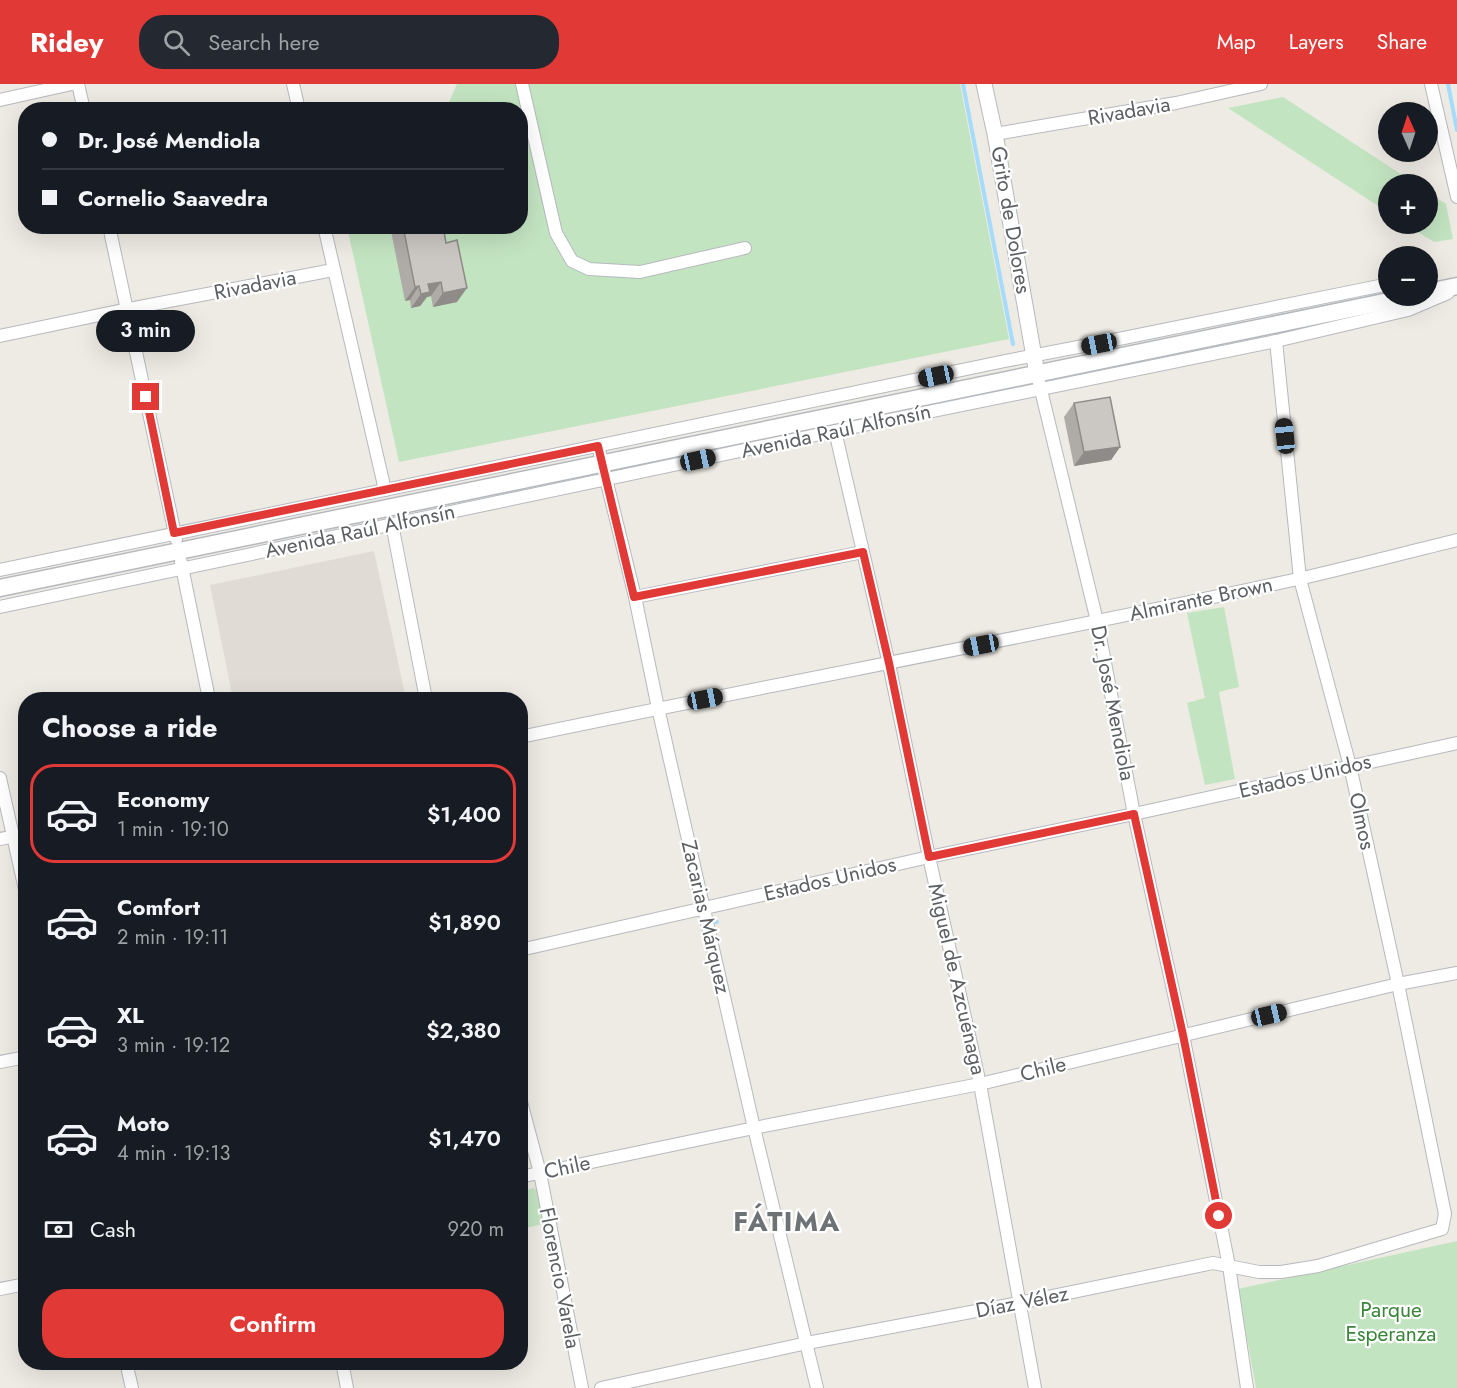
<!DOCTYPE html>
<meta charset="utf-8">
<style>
body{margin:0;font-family:Jost,sans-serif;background:#242831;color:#f1f3f6;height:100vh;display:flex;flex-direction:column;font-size:22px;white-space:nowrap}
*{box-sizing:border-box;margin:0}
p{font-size:20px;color:#9ea1a6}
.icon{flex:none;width:33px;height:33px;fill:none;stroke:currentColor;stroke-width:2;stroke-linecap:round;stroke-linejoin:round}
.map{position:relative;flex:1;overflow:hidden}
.details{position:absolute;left:18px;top:608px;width:510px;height:678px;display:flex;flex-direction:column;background:#171b24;border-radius:24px;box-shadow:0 6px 24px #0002}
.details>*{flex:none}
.banner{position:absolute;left:18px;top:18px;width:510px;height:132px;border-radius:24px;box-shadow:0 6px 24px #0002;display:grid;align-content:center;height:132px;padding:0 24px;background:#171b24}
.needle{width:39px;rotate:357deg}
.fabs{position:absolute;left:1378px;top:18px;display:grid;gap:12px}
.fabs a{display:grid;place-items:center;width:60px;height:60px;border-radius:50%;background:#171b24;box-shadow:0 6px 24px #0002;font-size:30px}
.end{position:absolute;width:27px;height:27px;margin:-14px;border:8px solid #e13936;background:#fff;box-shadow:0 0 0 3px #fff}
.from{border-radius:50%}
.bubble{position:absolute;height:42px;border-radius:21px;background:#171b24;box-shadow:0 6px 24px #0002;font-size:20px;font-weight:600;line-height:42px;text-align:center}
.car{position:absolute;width:18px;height:36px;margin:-18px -9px;border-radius:8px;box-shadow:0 0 4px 2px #0007;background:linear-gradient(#222 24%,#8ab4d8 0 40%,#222 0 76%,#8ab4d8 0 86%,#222 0)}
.banner b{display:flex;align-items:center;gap:21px;height:57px;font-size:22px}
.banner b+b{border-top:2px solid #363941}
.banner i{width:15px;height:15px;background:#f1f3f6}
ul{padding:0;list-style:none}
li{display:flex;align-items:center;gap:18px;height:99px;margin:0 12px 9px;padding:0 12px;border:3px solid transparent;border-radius:24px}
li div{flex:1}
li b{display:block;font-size:22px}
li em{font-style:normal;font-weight:600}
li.selected{border-color:#e13936}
li>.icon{width:54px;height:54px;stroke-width:1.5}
h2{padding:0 24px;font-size:27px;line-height:72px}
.pay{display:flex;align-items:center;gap:15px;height:66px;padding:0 24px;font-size:22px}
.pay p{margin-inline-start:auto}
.primary-button{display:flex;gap:12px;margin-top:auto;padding:12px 24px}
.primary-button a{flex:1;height:69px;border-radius:24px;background:#e13936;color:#fff;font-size:24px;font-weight:600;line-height:69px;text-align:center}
header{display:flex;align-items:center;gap:36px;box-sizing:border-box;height:84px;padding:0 30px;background:#e13936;color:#fff}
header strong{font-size:28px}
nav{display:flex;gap:33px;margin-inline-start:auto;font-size:21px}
.search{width:420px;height:54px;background:#242831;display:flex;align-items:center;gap:15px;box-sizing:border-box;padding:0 21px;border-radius:24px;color:#9ea1a6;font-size:22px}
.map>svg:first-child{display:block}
.education{fill:#e0dcd5}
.green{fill:#c3e4c1}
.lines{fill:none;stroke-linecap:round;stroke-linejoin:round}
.stream{stroke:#a6dbfb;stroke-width:4}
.minor-casing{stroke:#b6b9bd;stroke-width:14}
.tertiary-casing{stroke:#b6b9bd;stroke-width:17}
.secondary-casing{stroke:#b5b9bd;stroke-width:19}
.minor{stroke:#fff;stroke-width:12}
.tertiary{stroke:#fff;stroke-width:15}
.secondary{stroke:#fff;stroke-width:16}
.wall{fill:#afaba7}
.shaded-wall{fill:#8e8b88}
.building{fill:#cbc7c2;stroke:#8e8b88;stroke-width:1.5}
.route{stroke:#e13936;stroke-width:8}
.labels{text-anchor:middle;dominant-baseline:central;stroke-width:4.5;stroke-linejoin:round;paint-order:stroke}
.street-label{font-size:21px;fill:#5c6063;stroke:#fff}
.park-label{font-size:21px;fill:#3a8539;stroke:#fff}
.district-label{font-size:27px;font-weight:bold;letter-spacing:1.5px;fill:#6d7275;stroke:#fff}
</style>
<header>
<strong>Ridey</strong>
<div class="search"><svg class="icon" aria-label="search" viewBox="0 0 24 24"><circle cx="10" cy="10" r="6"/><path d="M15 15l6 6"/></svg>Search here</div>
<nav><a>Map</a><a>Layers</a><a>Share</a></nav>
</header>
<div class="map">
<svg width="1457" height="1304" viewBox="0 0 1457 1304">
<rect width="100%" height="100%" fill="#eeebe4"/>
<polygon class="education" points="374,467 406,615 233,615 210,501"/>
<g class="green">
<polygon points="457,0 960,0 1009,255 399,378 347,143 520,142 520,26 446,25"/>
<polygon points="1283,13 1416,100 1389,100 1389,129 1228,24"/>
<polygon points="1428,109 1446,120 1453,155 1434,158 1405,140 1428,140"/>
<polygon points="1224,523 1239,603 1219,608 1235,695 1205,701 1187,619 1205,614 1187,529"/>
<polygon points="534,1104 542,1111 548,1139 521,1145 520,1107"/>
<polygon points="1457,1157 1457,1304 1256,1304 1238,1205"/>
</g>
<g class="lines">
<g class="stream">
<polyline points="963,0 1013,260"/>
<polyline points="1448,0 1457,46"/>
<polyline points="714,838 717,838"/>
</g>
<defs>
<g id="minor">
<polyline points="78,0 84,26"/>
<polyline points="293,0 299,26"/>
<polyline points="522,0 556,149 572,177 589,185 640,188 745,164"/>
<polyline points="1431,0 1457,113"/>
<polyline points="0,16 72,0"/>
<polyline points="995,50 1176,19 1261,0"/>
<polyline points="109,142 176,455"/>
<polyline points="324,142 385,406"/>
<polyline points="0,252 128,225 333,186"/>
<polyline points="1039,298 1097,537 1134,730 1183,951 1229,1182 1247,1304"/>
<polyline points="835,347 889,580 929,773 980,1000 1035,1304"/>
<polyline points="598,362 635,513 658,624 754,1044 817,1304"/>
<polyline points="392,440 426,615"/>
<polyline points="181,478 209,615"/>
<polyline points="0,486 1005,277 1099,259 1389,200"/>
<polyline points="635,513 863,468"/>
<polyline points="0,523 835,347 1276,257 1408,226 1448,209"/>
<path d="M520,653C779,599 1040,551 1298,495C1351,483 1404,469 1457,456"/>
<polyline points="0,694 26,810"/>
<polyline points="0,755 26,750"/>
<polyline points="520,866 929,773 1134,730 1457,659"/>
<polyline points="0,978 26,973"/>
<polyline points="520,1014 540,1089 582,1304"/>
<polyline points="520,1093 754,1044 980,1000 1398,900 1457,889"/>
<polyline points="0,1205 26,1200"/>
<polyline points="126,1278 132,1304"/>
<polyline points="342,1278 347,1304"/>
<polyline points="601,1304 807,1259 1019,1219 1213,1179 1259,1188 1281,1188 1318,1182 1442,1145 1445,1130 1398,900 1350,682 1300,495 1276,257"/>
</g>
<polyline id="tertiary" points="984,0 995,50 1037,290"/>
<g id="secondary">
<polyline points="1428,208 1457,202"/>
<polyline points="0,504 1413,212"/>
</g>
</defs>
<use href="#minor" class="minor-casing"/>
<use href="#tertiary" class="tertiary-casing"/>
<use href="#secondary" class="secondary-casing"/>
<use href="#minor" class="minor"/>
<use href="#tertiary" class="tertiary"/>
<use href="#secondary" class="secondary"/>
</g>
<g class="wall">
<polygon points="390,142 443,142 457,218 433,223 431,212 427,213 420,222 411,224 410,216 405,217"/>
<polygon points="1074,319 1120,363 1111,376 1074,382 1064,333"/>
</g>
<g class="shaded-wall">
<polygon points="441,198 431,212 427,213 420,222 411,224 428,200"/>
<polygon points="419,202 410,216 405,217 415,203"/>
<polygon points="467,204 457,218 433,223 443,209"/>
<polygon points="1120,363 1111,376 1074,382 1084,368"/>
</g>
<g class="building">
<polygon points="403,142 443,142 446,159 457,156 467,204 443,209 441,198 428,200 430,208 421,210 419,202 415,203"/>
<polygon points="1110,313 1120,363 1084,368 1074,319"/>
</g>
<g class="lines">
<polyline class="route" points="146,313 174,449 598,362 634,513 863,468 889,579 929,773 1134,730 1183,951 1219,1132"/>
</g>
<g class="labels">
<g class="street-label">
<text transform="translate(1129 27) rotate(-10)">Rivadavia</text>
<text transform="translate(1011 136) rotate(80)">Grito de Dolores</text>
<text transform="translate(255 201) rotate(-11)">Rivadavia</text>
<text transform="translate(836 347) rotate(-12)">Avenida Raúl Alfonsín</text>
<text transform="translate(360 447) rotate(-12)">Avenida Raúl Alfonsín</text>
<text transform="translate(1201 515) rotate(-12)">Almirante Brown</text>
<text transform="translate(1113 619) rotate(79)">Dr. José Mendiola</text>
<text transform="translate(1305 692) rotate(-13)">Estados Unidos</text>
<text transform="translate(1362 737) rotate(78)">Olmos</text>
<text transform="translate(830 795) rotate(-13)">Estados Unidos</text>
<text transform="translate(706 833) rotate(77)">Zacarias Márquez</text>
<text transform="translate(957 895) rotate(77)">Miguel de Azcuénaga</text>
<text transform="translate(1043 985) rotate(-14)">Chile</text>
<text transform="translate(567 1083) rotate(-12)">Chile</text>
<text transform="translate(560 1194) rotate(79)">Florencio Varela</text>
<text transform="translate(1022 1218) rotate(-11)">Díaz Vélez</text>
</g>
<g class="park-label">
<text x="1391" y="1226">Parque<tspan x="1391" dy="24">Esperanza</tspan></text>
</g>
<g class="district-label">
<text x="787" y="1137">FÁTIMA</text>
</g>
</g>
</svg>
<div class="fabs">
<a><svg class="needle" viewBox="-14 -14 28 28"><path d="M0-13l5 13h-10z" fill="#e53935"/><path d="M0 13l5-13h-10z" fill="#9ea1a6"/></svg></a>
<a>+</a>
<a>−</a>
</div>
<i class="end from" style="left:1219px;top:1132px"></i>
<i class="end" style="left:146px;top:313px"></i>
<div class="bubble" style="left:96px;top:226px;width:99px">3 min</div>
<i class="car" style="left:1099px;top:260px;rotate:259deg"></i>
<i class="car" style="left:936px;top:292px;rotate:258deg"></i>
<i class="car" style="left:1285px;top:352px;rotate:354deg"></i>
<i class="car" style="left:698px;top:376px;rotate:78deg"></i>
<i class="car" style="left:981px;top:561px;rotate:259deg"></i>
<i class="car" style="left:705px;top:615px;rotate:79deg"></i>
<i class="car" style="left:1269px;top:931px;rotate:77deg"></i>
<div class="banner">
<b><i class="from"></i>Dr. José Mendiola</b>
<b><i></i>Cornelio Saavedra</b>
</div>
<section class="details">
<h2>Choose a ride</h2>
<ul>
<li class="selected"><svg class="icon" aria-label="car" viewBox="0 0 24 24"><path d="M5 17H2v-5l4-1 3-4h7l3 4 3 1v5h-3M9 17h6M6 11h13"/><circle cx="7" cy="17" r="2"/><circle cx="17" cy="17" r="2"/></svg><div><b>Economy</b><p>1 min · 19:10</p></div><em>$1,400</em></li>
<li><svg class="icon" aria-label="car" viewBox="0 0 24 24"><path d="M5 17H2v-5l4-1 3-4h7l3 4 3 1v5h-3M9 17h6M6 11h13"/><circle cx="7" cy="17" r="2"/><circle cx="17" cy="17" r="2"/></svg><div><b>Comfort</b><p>2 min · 19:11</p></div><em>$1,890</em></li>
<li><svg class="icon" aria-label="car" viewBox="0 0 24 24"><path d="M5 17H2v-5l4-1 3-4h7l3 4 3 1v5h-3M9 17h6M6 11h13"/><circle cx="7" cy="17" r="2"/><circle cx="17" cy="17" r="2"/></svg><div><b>XL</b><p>3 min · 19:12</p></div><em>$2,380</em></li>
<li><svg class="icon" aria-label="car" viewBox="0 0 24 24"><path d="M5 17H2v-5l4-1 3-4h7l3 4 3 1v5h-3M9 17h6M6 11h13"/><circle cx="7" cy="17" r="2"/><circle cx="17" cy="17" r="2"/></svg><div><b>Moto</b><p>4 min · 19:13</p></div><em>$1,470</em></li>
</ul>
<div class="pay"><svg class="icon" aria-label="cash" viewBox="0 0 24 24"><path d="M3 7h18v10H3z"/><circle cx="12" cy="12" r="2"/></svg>Cash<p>920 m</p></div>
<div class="primary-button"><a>Confirm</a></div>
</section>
</div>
